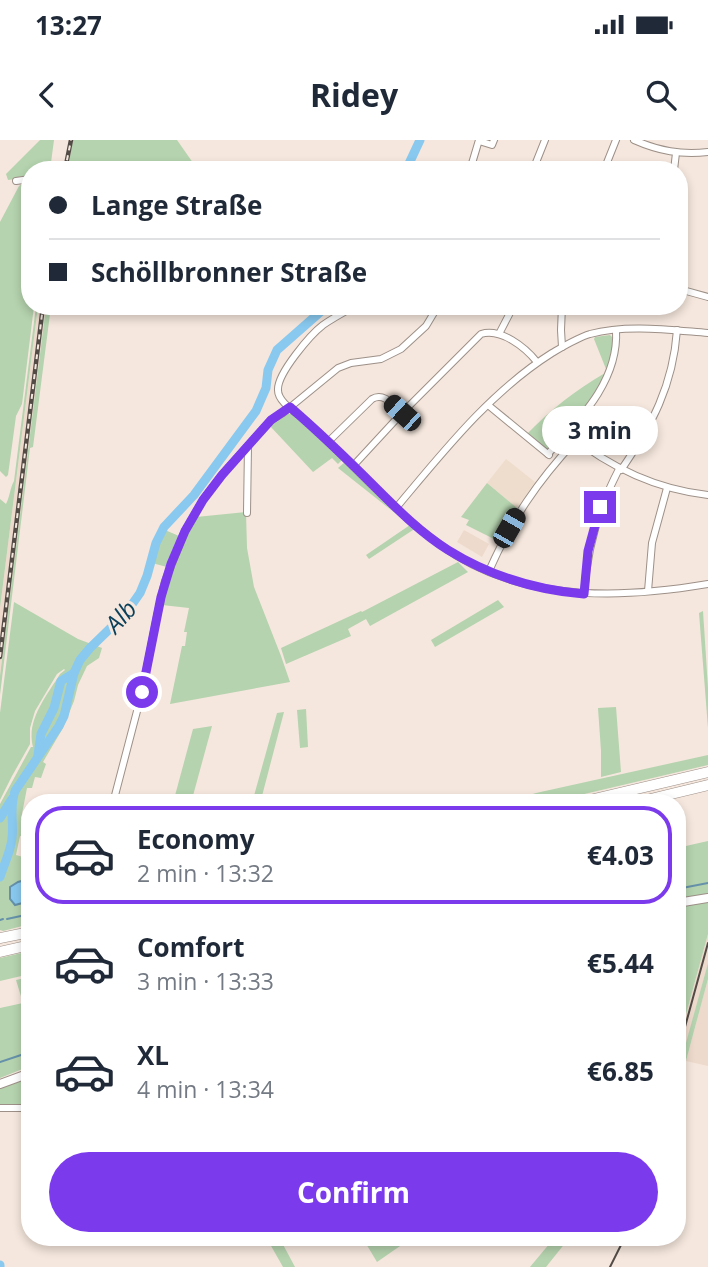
<!DOCTYPE html>
<meta charset="utf-8">
<style>
body{margin:0;font-family:"Open Sans",sans-serif;background:#f6f6f7;color:#1f2937;height:100vh;display:flex;flex-direction:column;font-size:26px;white-space:nowrap}
*{box-sizing:border-box;margin:0}
p{font-size:23px;color:#747a83}
.icon{flex:none;width:38px;height:38px;fill:none;stroke:currentColor;stroke-width:2;stroke-linecap:round;stroke-linejoin:round}
.map{position:relative;flex:1;overflow:hidden}
.sheet{position:absolute;left:21px;top:654px;width:665px;height:452px;display:flex;flex-direction:column;background:#fff;border-radius:28px;box-shadow:0 4px 10px #0003}
.sheet>*{flex:none}
.top-card{position:absolute;left:21px;top:21px;width:667px;height:154px;border-radius:28px;box-shadow:0 4px 10px #0003;display:grid;align-content:center;height:154px;padding:0 28px;background:#fff}
.end{position:absolute;width:32px;height:32px;margin:-16px;border:9px solid #7c3aed;background:#fff;box-shadow:0 0 0 4px #fff}
.from{border-radius:50%}
.bubble{position:absolute;height:49px;border-radius:24px;background:#fff;box-shadow:0 4px 10px #0003;font-size:23px;font-weight:700;line-height:49px;text-align:center}
.car{position:absolute;width:21px;height:42px;margin:-21px -10px;border-radius:9px;box-shadow:0 0 5px 2px #0007;background:linear-gradient(#222 24%,#8ab4d8 0 40%,#222 0 76%,#8ab4d8 0 86%,#222 0)}
.top-card b{display:flex;align-items:center;gap:24px;height:66px;font-size:26px}
.top-card b+b{border-top:2px solid #e0e1e3}
.top-card i{width:18px;height:18px;background:#1f2937}
ul{padding:12px 0 0;list-style:none}
li{display:flex;align-items:center;gap:21px;height:98px;margin:0 14px 10px;padding:0 14px;border:4px solid transparent;border-radius:28px}
li div{flex:1}
li b{display:block;font-size:26px}
li em{font-style:normal;font-weight:700}
li.active{border-color:#7c3aed}
li>.icon{width:63px;height:63px;stroke-width:1.5}
.cta{display:flex;gap:14px;margin-top:auto;padding:14px 28px}
.cta a{flex:1;height:80px;border-radius:42px;background:#7c3aed;color:#fff;font-size:28px;font-weight:700;line-height:80px;text-align:center}
.status{display:flex;justify-content:space-between;align-items:center;height:49px;padding:0 35px;background:#fff;direction:ltr}
.status svg{height:19px;fill:currentColor}
header{display:flex;justify-content:space-between;align-items:center;height:91px;padding:0 28px;background:#fff;font-size:32px;font-weight:700}
.map>svg:first-child{display:block}
.built{fill:#eedacc}
.education{fill:#edc}
.green{fill:#b5d3ae}
.water{fill:#89c9ef;stroke:#6591aa;stroke-width:2}
.lines{fill:none;stroke-linecap:round;stroke-linejoin:round}
.stream{stroke:#6591aa;stroke-width:2}
.river{stroke:#89c9ef;stroke-width:9}
.minor-casing{stroke:#9d9088;stroke-width:8}
.major-casing{stroke:#9d9088;stroke-width:10}
.highway-casing{stroke:#9d9088;stroke-width:11}
.minor{stroke:#fff;stroke-width:6}
.major{stroke:#fff;stroke-width:8}
.highway{stroke:#fff;stroke-width:10}
.tram{stroke:#524b46;stroke-width:2}
.rail-casing{stroke:#524b46;stroke-width:4.5}
.rail{stroke:#f5e7dd;stroke-width:2;stroke-dasharray:5;stroke-linecap:butt}
.route{stroke:#7c3aed;stroke-width:9}
.labels{text-anchor:middle;dominant-baseline:central;stroke-width:6;stroke-linejoin:round;paint-order:stroke}
.water-label{font-size:24px;font-style:italic;fill:#0b405a;stroke:#f5e7dd}
</style>
<div class="status"><b>13:27</b><svg viewBox="0 0 49 12"><path d="M0 12V9h3v3zM5 12V6h3v6zM10 12V3h3v9zM15 12V0h3v12zM26 1h20v11H26zM47 4h2v5h-2z"/></svg></div>
<header><svg class="icon" aria-label="back" viewBox="0 0 24 24"><path d="M15 5l-7 7 7 7"/></svg>Ridey<svg class="icon" aria-label="search" viewBox="0 0 24 24"><circle cx="10" cy="10" r="6"/><path d="M15 15l6 6"/></svg></header>
<div class="map">
<svg width="708" height="1127" viewBox="0 0 708 1127">
<rect width="100%" height="100%" fill="#f5e7dd"/>
<g class="built">
<polygon points="38,166 46,166 0,536 0,468"/>
<polygon points="464,390 489,404 482,417 457,402"/>
<polygon points="708,794 708,823 683,916 677,915 677,907"/>
<polygon points="708,839 708,926 686,921"/>
</g>
<polygon class="education" points="506,319 535,342 517,368 487,343"/>
<g class="green">
<polygon points="40,0 54,0 50,30 30,30 30,37 8,40 6,34"/>
<polygon points="73,0 177,0 198,30 69,30 68,28"/>
<polygon points="30,40 30,166 34,166 22,264 16,276 8,335 6,337 0,331 0,82 19,46 23,43"/>
<path d="M36,166H38L0,468V359L6,364C10,356 10,348 14,341Z"/>
<polygon points="46,166 51,166 33,307 30,308 0,555 0,536"/>
<polygon points="610,195 613,198 613,206 607,229 606,229 594,199 595,197"/>
<path d="M605,233C597,261 568,288 548,310L527,294C551,269 576,250 605,233Z"/>
<polygon points="287,274 292,274 342,320 338,324 332,318 313,332 270,286 275,280"/>
<polygon points="345,322 416,388 369,419 366,415 410,385 338,328"/>
<polygon points="487,343 517,368 500,402 466,385 469,380 461,377"/>
<path d="M246,372L247,408L254,447L281,516L290,542L170,564L182,506H185L187,492H184L189,468L162,465C170,434 180,404 196,377Z"/>
<polygon points="165,390 179,396 167,427 152,423"/>
<polygon points="458,422 468,432 370,486 366,479 348,489 351,496 286,524 281,508 361,471 362,472"/>
<polygon points="498,460 504,467 435,507 431,500"/>
<path d="M14,462L78,499L102,508L99,518L87,526L78,545L74,561L63,588L43,622L46,624L41,638L35,637L32,648H27L21,679L30,682V698L20,696L16,715L30,719V740L18,742L10,753L12,763L16,765L30,761V784L3,791L0,790V678L11,662L10,653L0,676V664L31,607H33C26,580 46,557 60,534L65,530L64,529L57,534L35,571L30,588V604L12,636L0,660V573Z"/>
<polygon points="703,471 708,548 708,588 699,473"/>
<polygon points="616,567 621,632 601,637 601,611 598,568"/>
<polygon points="306,569 308,607 300,608 297,570"/>
<polygon points="284,572 262,656 268,658 267,663 252,663 277,573"/>
<polygon points="212,586 191,663 173,663 193,589"/>
<polygon points="708,615 708,625 546,663 502,663 536,653"/>
<polygon points="708,701 708,754 677,759 677,708"/>
<polygon points="708,761 708,794 677,907 677,766"/>
<polygon points="30,811 30,834 0,841 0,818"/>
<polygon points="708,823 708,839 686,921 681,921"/>
<polygon points="30,837 30,926 0,938 0,868 23,863 16,840"/>
<polygon points="30,939 30,965 0,965 0,947"/>
<polygon points="266,1097 279,1097 295,1127 283,1127"/>
<polygon points="362,1097 413,1097 377,1122"/>
<polygon points="555,1097 570,1097 546,1127 530,1127"/>
</g>
<polygon class="water" points="25,740 30,740 30,761 15,765 10,759 10,747 18,742"/>
<g class="lines">
<g class="stream">
<polyline points="677,749 708,743"/>
<polyline points="7,779 30,774"/>
<polyline points="0,780 3,779"/>
<polyline points="0,922 30,912"/>
</g>
<g class="river">
<polyline points="406,30 420,0"/>
<polyline points="38,615 41,594 54,568 61,541 74,533"/>
<polyline points="0,678 12,659"/>
<path d="M0,737C4,724 11,711 12,698C14,682 9,667 15,651L59,586L64,576L74,533L80,520L90,508L126,473L140,453L147,436L156,403L164,387L194,355L256,271L266,248L268,230L277,210L327,166"/>
<polyline points="0,1125 0,1127"/>
</g>
<defs>
<g id="minor">
<path d="M634,0C659,11 681,15 708,12"/>
<polyline points="479,1 492,5 494,0"/>
<polyline points="470,30 479,0"/>
<polyline points="533,30 545,0"/>
<polyline points="604,30 616,0"/>
<polyline points="674,30 676,13"/>
<polyline points="16,41 30,39"/>
<polyline points="679,149 708,157"/>
<path d="M355,166C344,172 333,178 323,185C310,195 278,233 278,249C277,262 297,273 305,280C351,321 391,370 442,406C461,420 486,432 508,439C573,460 642,455 708,444"/>
<polyline points="562,166 561,190 562,207"/>
<polyline points="499,194 513,167"/>
<polyline points="488,265 549,315"/>
<path d="M567,293C609,327 654,349 708,355"/>
<path d="M329,301L372,259C384,252 393,265 402,273"/>
<path d="M548,314C580,279 619,241 616,190"/>
<path d="M353,326L402,273L481,194C501,188 525,207 537,222"/>
<path d="M621,330C652,285 673,246 677,190"/>
<path d="M396,368C443,312 490,252 552,213C564,206 577,198 590,194C627,184 670,190 708,193"/>
<polyline points="247,373 248,306"/>
<path d="M489,431C512,379 537,342 576,300"/>
<polyline points="648,451 652,403 667,348"/>
<path d="M584,454C587,408 598,369 619,329"/>
<polyline points="113,663 142,552 157,476 165,441 185,391 203,360 222,335 271,280 283,273 338,228 351,223 381,219 401,209 426,186 438,166"/>
<polyline points="0,968 30,968"/>
</g>
<g id="major">
<polyline points="677,763 708,758"/>
<polyline points="0,944 30,933"/>
</g>
<g id="highway">
<polyline points="577,663 708,632"/>
<polyline points="634,663 708,645"/>
<polyline points="0,798 30,792"/>
<polyline points="0,812 30,805"/>
</g>
</defs>
<use href="#minor" class="minor-casing"/>
<use href="#major" class="major-casing"/>
<use href="#highway" class="highway-casing"/>
<use href="#minor" class="minor"/>
<use href="#major" class="major"/>
<use href="#highway" class="highway"/>
<g class="tram">
<polyline points="677,916 708,803"/>
<polyline points="610,1127 625,1097"/>
</g>
<defs>
<g id="rail">
<polyline points="65,30 71,0"/>
<polyline points="0,517 43,166"/>
</g>
</defs>
<use href="#rail" class="rail-casing"/>
<use href="#rail" class="rail"/>
</g>
<g class="lines">
<path class="route" d="M142,552L161,457L171,424L185,391L203,360L222,335L271,280L290,267C320,293 348,320 376,348C398,370 421,393 448,410C490,436 536,450 584,454L588,411L600,367"/>
</g>
<g class="labels">
<g class="water-label">
<text transform="translate(120 476) rotate(-48)">Alb</text>
</g>
</g>
</svg>
<i class="end from" style="left:142px;top:552px"></i>
<i class="end" style="left:600px;top:367px"></i>
<div class="bubble" style="left:542px;top:266px;width:116px">3 min</div>
<i class="car" style="left:402px;top:273px;rotate:312deg"></i>
<i class="car" style="left:509px;top:388px;rotate:30deg"></i>
<div class="top-card">
<b><i class="from"></i>Lange Straße</b>
<b><i></i>Schöllbronner Straße</b>
</div>
<section class="sheet">
<ul>
<li class="active"><svg class="icon" aria-label="car" viewBox="0 0 24 24"><path d="M5 17H2v-5l4-1 3-4h7l3 4 3 1v5h-3M9 17h6M6 11h13"/><circle cx="7" cy="17" r="2"/><circle cx="17" cy="17" r="2"/></svg><div><b>Economy</b><p>2 min · 13:32</p></div><em>€4.03</em></li>
<li><svg class="icon" aria-label="car" viewBox="0 0 24 24"><path d="M5 17H2v-5l4-1 3-4h7l3 4 3 1v5h-3M9 17h6M6 11h13"/><circle cx="7" cy="17" r="2"/><circle cx="17" cy="17" r="2"/></svg><div><b>Comfort</b><p>3 min · 13:33</p></div><em>€5.44</em></li>
<li><svg class="icon" aria-label="car" viewBox="0 0 24 24"><path d="M5 17H2v-5l4-1 3-4h7l3 4 3 1v5h-3M9 17h6M6 11h13"/><circle cx="7" cy="17" r="2"/><circle cx="17" cy="17" r="2"/></svg><div><b>XL</b><p>4 min · 13:34</p></div><em>€6.85</em></li>
</ul>
<div class="cta"><a>Confirm</a></div>
</section>
</div>
